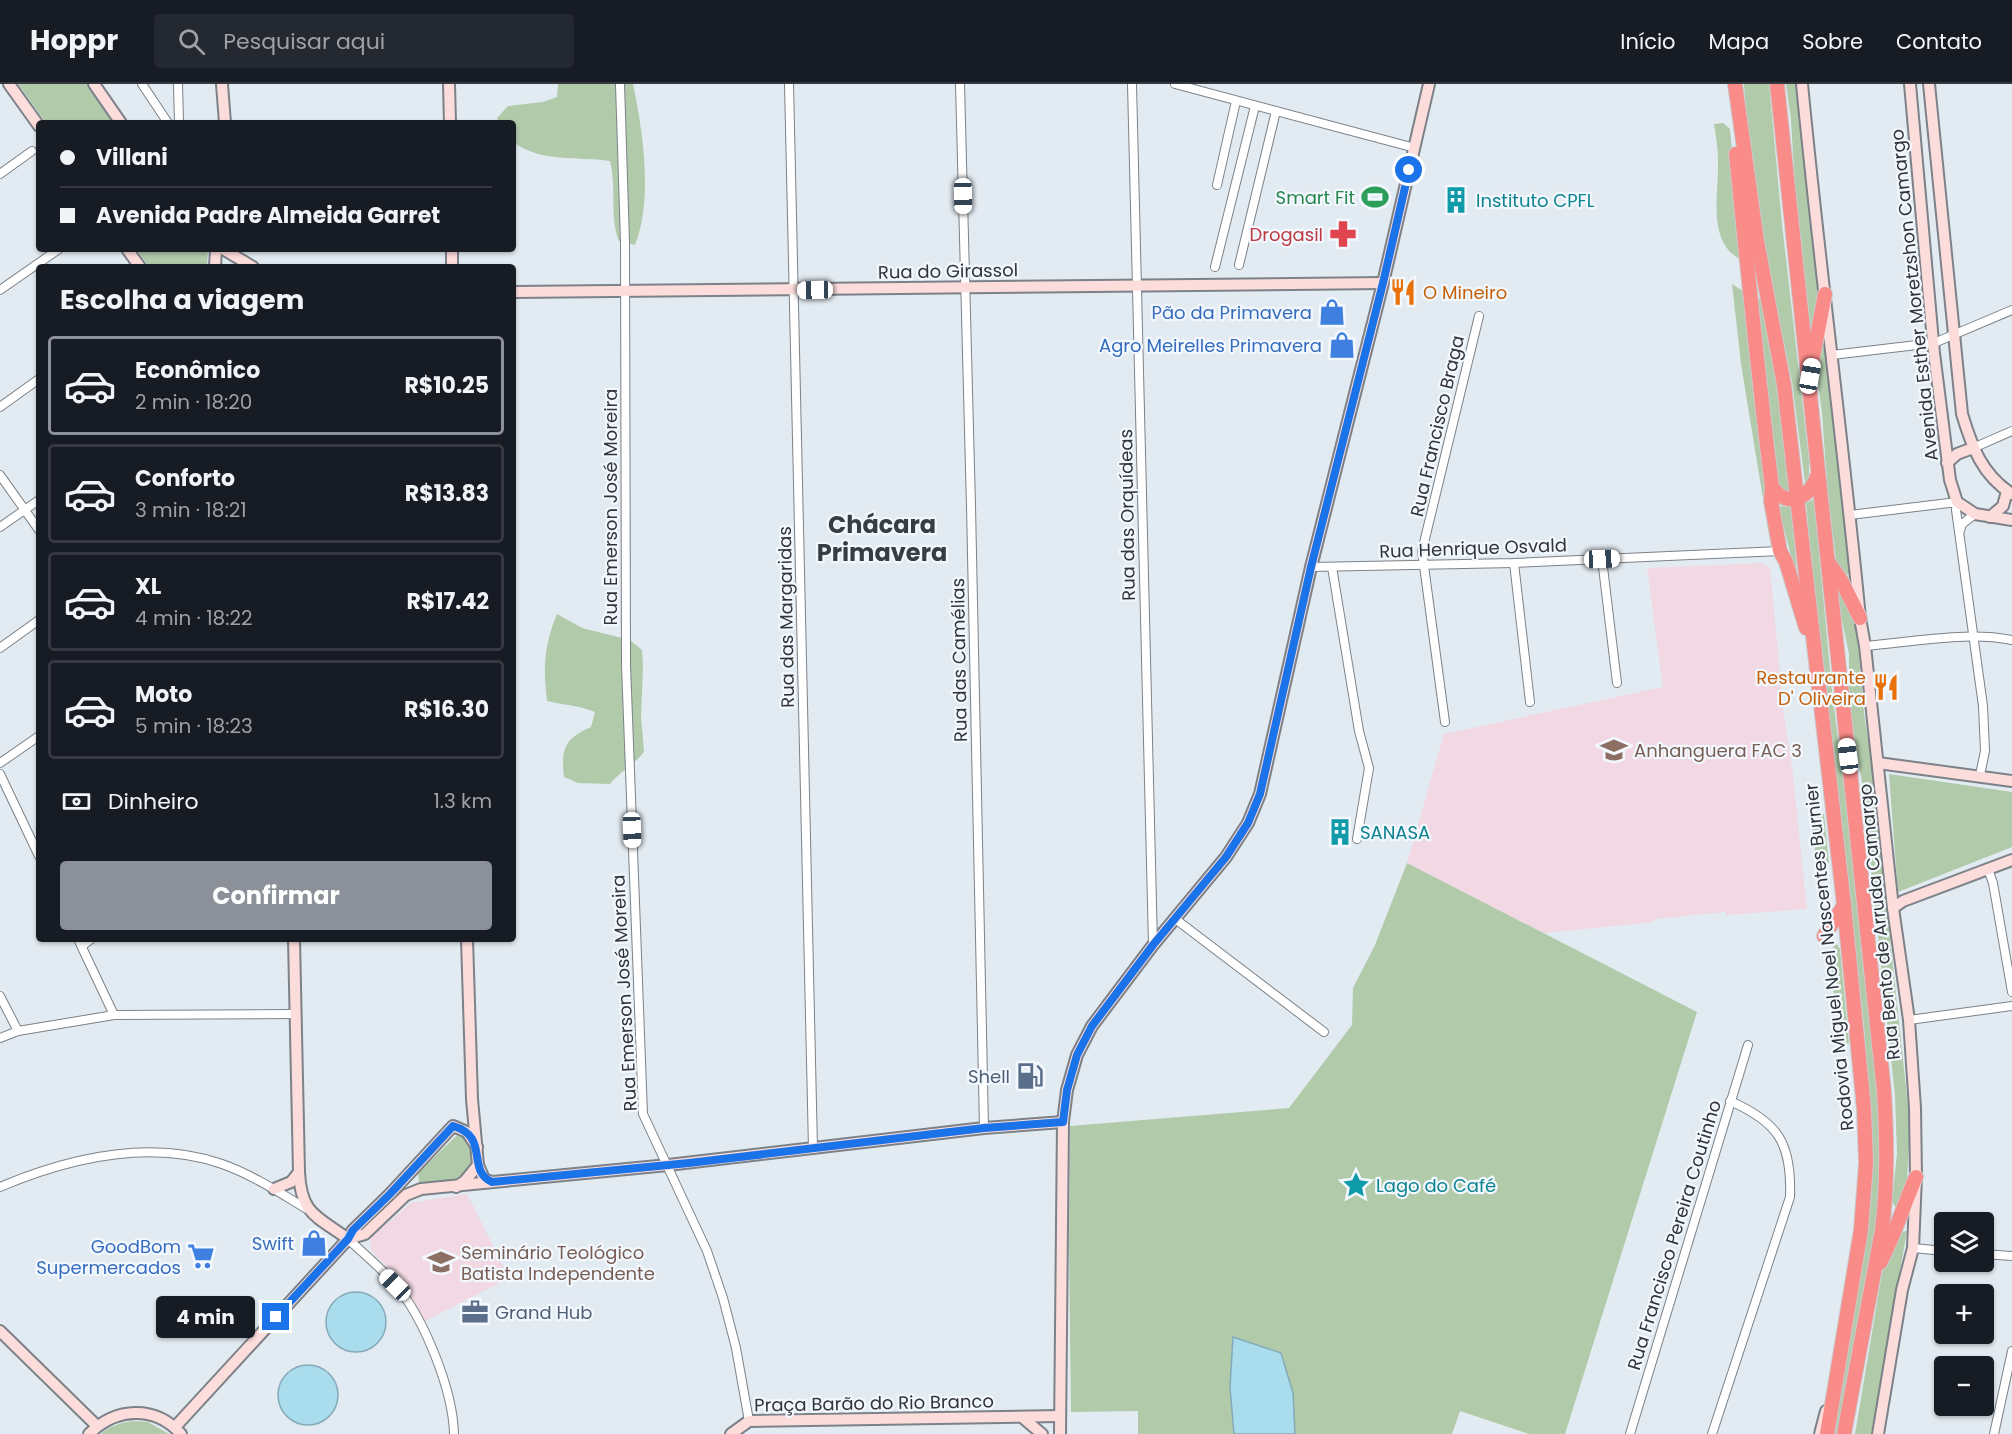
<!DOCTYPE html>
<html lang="pt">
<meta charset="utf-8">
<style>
body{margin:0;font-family:Poppins,sans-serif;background:#242831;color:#f1f3f6;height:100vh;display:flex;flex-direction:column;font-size:22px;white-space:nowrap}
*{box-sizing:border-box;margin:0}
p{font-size:20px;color:#9ea1a6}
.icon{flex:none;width:33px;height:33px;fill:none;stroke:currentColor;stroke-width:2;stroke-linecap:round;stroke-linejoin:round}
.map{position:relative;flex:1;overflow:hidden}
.sheet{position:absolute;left:36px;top:180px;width:480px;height:678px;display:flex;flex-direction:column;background:#171b24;border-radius:6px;box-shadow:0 2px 4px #0004}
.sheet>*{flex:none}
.hud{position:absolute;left:36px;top:36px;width:480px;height:132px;border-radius:6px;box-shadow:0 2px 4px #0004;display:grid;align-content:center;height:132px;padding:0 24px;background:#171b24}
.tools{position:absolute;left:1934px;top:1128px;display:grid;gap:12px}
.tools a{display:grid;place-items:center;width:60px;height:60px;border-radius:6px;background:#171b24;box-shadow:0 2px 4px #0004;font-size:30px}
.end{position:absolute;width:27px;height:27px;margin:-14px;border:8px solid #1a73e8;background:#fff;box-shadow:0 0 0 3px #fff}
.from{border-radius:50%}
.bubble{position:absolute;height:42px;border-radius:6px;background:#171b24;box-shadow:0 2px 4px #0004;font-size:20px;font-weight:700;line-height:42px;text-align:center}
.car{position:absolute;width:18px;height:36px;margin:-18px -9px;border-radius:8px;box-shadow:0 0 4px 2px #0007;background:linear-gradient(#fff 24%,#345 0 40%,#fff 0 76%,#345 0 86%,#fff 0)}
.hud b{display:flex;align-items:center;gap:21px;height:57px;font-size:22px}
.hud b+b{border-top:2px solid #363941}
.hud i{width:15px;height:15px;background:#f1f3f6}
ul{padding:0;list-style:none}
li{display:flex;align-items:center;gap:18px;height:99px;margin:0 12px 9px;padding:0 12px;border:3px solid #363941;border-radius:6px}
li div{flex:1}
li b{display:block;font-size:22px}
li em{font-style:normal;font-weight:700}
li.current{border-color:#8c9099}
li>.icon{width:54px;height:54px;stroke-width:1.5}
h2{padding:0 24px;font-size:27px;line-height:72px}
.pay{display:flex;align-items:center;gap:15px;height:66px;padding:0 24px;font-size:22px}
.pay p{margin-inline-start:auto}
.cta{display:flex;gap:12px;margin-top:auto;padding:12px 24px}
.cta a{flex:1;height:69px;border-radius:6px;background:#8c9099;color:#fff;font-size:24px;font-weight:700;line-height:69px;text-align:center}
header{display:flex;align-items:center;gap:36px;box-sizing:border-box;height:84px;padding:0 30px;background:#171b24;border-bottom:2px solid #363941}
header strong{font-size:28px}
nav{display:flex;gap:33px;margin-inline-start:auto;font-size:21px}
.search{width:420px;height:54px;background:#242831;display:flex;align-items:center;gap:15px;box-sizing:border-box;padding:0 21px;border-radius:6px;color:#9ea1a6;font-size:22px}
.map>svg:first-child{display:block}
.education{fill:#f1d8e2}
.green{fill:#b0caaa}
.water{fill:#a9dced;stroke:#85aab7;stroke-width:1.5}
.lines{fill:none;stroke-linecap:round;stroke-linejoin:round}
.street-casing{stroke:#7b8288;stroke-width:10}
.secondary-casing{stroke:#7b8288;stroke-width:14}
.highway-casing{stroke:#cacacb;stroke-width:16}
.street{stroke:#fff;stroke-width:8}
.secondary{stroke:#fddcdc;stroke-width:10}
.highway{stroke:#f98b89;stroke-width:14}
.route{stroke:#1a73e8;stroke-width:8}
.labels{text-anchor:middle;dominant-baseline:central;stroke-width:4.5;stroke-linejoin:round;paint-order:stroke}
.leisure-label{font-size:18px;fill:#27864d;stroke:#f2f8fe;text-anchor:end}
.culture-label{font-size:18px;fill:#0d838f;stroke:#f2f8fe;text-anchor:start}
.health-label{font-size:18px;fill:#be3a42;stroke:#f2f8fe;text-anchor:end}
.street-label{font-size:18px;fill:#323538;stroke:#f2f8fe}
.food-label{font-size:18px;fill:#c56008;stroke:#f2f8fe;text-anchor:start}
.shop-label{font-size:18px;fill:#366cbe;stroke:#f2f8fe;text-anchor:end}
.education-label{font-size:18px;fill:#785e54;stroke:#f2f8fe;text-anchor:start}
.service-label{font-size:18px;fill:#4e5e75;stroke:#f2f8fe;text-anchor:end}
.district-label{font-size:24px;font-weight:bold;fill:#373d43;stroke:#f2f8fe}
</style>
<header>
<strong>Hoppr</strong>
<div class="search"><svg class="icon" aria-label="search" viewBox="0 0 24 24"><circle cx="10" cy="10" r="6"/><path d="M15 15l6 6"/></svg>Pesquisar aqui</div>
<nav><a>Início</a><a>Mapa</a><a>Sobre</a><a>Contato</a></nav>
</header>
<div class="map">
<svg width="2012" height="1350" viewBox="0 0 2012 1350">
<rect width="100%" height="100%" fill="#e3ebf2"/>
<g class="education">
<polygon points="1763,479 1770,485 1784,632 1792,683 1807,825 1726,831 1726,828 1655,835 1654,838 1543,849 1407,779 1444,650 1663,603 1647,484"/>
<polygon points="467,1110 509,1194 423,1238 393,1189 371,1166 370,1154 411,1119"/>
</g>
<g class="green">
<polygon points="18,0 91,0 119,39 46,39"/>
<path d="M558,0H633C643,47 653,116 635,161L619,157C609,132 617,104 610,77C577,72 542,79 513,58V39H499L497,34L508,22L543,18L557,13Z"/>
<polygon points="1744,0 1769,0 1782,140 1809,376 1809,397 1805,399 1792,298 1760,142 1748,56"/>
<polygon points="1786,0 1798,0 1813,163 1819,208 1811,251 1797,140 1791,36"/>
<path d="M1723,39L1730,45L1742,176C1706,159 1719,110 1718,77C1718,65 1716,52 1714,40Z"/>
<polygon points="136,165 208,165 207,183 149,183"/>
<polygon points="1732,200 1743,207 1774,451 1770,457 1741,280"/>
<polygon points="1756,215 1760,215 1776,293 1790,407 1786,409 1780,405 1776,397"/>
<polygon points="1822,240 1827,268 1851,489 1847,491 1841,486 1836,476 1828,412 1822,329 1816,285"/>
<polygon points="1814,415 1832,607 1851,758 1870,935 1878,1024 1881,1073 1875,1156 1838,1350 1832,1350 1871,1117 1873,1063 1864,942 1850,815 1829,668 1806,419"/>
<polygon points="1778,422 1791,423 1797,488 1795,487"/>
<polygon points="1838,506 1842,506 1857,547 1864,629 1876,708 1879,752 1910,1041 1907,1097 1897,1125 1892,1118 1897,1069 1895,1012 1869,767 1869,741 1853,644 1849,607 1849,570 1840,527"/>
<path d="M557,530L582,544L630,556L642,566L643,582L641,632L644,668C634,681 620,687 610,700L578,699L564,693C561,665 564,655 591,643L595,628C578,621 564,621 547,617C543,583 544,562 557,530Z"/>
<polygon points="1889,690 2012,708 2012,763 1898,808"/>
<polygon points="1824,730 1829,780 1815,767 1810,731"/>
<polygon points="1407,779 1697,928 1565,1350 1529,1350 1460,1327 1452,1350 1138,1350 1138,1327 1071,1328 1069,1160 1070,1042 1289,1024 1352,941 1353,904 1375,861"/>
<path d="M1835,857L1840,865L1849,960L1844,958C1837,926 1826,890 1835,857Z"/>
<path d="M456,1052L464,1053C491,1089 449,1103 419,1098L418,1089Z"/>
<polygon points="1907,1147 1871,1350 1855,1350 1882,1189 1891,1167 1901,1148"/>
<path d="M133,1337L148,1338L169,1350H101C110,1341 122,1339 133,1337Z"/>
</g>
<g class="water">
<circle cx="356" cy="1238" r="30"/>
<polygon points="1233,1253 1281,1269 1293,1309 1295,1350 1234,1350 1230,1303"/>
<circle cx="308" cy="1311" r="30"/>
</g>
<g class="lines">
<defs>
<g id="street">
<polyline points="142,0 168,39"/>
<polyline points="178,0 179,39"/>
<polyline points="620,0 625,158 626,581 643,1030 707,1167 723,1214 736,1264 749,1337"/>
<polyline points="789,0 813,1065"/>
<polyline points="960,0 971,422 984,1044"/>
<polyline points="1132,0 1153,861"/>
<polyline points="1175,0 1415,64"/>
<polyline points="0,90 32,67"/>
<polyline points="1217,101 1236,17"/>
<polyline points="1239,181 1276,27"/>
<polyline points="1215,183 1255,22"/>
<polyline points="0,206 59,165"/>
<polyline points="1832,271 1934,259 2012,226"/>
<polyline points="0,323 39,295"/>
<polyline points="1973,364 2012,347"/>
<polyline points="0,391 39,446"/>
<polyline points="1850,431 1957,418 1956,426 1983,622 1985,667 1980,691"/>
<polyline points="0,443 39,416"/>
<polyline points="1960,447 1962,440 1975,430"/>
<polyline points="1602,475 1617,599"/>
<polyline points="1514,479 1530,618"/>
<polyline points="1311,483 1514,479 1780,467"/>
<polyline points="1332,483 1359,647 1369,684 1357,755"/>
<path d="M1865,562C1912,558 1966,547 2012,556"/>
<polyline points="0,564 39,536"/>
<polyline points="1445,638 1422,467 1479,232"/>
<polyline points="0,679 39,652"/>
<polyline points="0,690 39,772"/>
<polyline points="1988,785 1993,799 2012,908"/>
<polyline points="1174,834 1324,948"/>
<polyline points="78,855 114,931"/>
<polyline points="82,862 91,855"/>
<polyline points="0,912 18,947"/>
<polyline points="1909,936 2012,922"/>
<polyline points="0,954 18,947 114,931 296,930"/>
<path d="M0,1103C69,1074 150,1055 222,1080C253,1091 280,1109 307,1125"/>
<path d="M348,1155C364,1170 381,1184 395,1200C424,1234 453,1306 454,1350"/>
<polyline points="1913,1164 1944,1167"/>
<polyline points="1983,1170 2012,1172"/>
<polyline points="1630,1350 1748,961"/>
<path d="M1712,1350L1790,1113C1792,1059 1778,1038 1730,1017"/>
<polyline points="1994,1350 2012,1267"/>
</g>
<g id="secondary">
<polyline points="9,0 39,42"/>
<polyline points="94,0 121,39"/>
<polyline points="222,0 225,39"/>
<polyline points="449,0 450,39"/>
<path d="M1802,0C1819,178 1843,356 1860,534L1865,562L1893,824L1909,936L1915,1024L1916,1093L1913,1164L1902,1206L1878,1350"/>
<polyline points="1910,0 1934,269 1950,396 1957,418 1975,430 2012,436"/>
<path d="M1929,0L1962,330C1972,363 1982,391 2012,410"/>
<polyline points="127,165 140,183"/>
<polyline points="223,165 253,183"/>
<polyline points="452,165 452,183"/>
<polyline points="215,183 216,165"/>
<polyline points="513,208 1383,199"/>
<polyline points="1947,379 1957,370 1973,364"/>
<polyline points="1990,433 2003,422 2007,407"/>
<polyline points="1878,679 2012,697"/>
<polyline points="1893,824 1903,817 2012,776"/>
<path d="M294,855L299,1088C301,1131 317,1132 348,1155"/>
<polyline points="467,855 472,1015 478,1081 484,1095 492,1098"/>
<polyline points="456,1103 465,1097 478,1081"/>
<polyline points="274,1105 291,1098 299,1088"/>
<polyline points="348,1155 365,1150 406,1111 421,1105 668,1081 984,1044 1063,1038"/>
<polyline points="0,1247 97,1342"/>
<polyline points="1022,1333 1042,1350"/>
<polyline points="175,1343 348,1155 353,1146 390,1110 453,1042 467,1048 477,1063"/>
<path d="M89,1350C116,1323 155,1321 181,1350"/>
<polyline points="731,1350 749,1337 1059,1332"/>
<polyline points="1060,1350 1063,1038 1067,1006 1077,971 1092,942 1153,861 1226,773 1248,739 1260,710 1311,483 1383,199 1429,0"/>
<polyline points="1820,1350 1826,1327"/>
</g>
<g id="highway">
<polyline points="1735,0 1757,157 1784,301 1844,821 1864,1025 1866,1079 1861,1146 1827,1350"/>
<path d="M1777,0L1884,1007C1887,1054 1888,1100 1882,1146L1844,1350"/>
<path d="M1736,70C1747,181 1758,292 1772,403L1771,417L1780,467L1786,478L1806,544"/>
<polyline points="1812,278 1825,210"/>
<path d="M1772,403C1789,427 1810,413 1818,390"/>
<polyline points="1829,479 1841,496 1860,534"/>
<polyline points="1824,852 1844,821"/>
<path d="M1880,1179C1895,1151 1903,1122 1916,1093"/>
</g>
</defs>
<use href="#street" class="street-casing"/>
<use href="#secondary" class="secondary-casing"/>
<use href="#highway" class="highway-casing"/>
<use href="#street" class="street"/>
<use href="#secondary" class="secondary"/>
<use href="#highway" class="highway"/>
</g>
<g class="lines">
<path class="route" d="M276,1233L348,1155L353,1146L390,1110L453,1042C490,1052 466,1087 492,1098L689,1079L984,1044L1063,1038L1067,1006L1077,971L1092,942L1153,861L1226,773L1248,739L1260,710L1311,483L1383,199L1409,86"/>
</g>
<defs>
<symbol id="stadium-bare" viewBox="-9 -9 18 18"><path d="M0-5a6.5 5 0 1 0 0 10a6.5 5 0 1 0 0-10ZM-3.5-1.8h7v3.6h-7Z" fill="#2e9e5b" stroke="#f2f8fe" stroke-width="2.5" paint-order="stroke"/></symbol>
<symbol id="building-bare" viewBox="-9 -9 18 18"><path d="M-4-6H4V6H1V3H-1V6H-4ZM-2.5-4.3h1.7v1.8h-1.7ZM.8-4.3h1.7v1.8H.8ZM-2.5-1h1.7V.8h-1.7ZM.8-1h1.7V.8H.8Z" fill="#0f9aa8" stroke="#f2f8fe" stroke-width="2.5" paint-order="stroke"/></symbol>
<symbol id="pharmacy-bare" viewBox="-9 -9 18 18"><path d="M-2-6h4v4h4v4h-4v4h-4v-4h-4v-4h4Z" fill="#e0444e" stroke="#f2f8fe" stroke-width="2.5" paint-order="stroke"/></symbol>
<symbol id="restaurant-bare" viewBox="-9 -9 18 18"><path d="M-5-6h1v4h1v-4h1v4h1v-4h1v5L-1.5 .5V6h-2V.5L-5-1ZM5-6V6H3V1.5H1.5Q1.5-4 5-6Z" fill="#e8710a" stroke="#f2f8fe" stroke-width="2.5" paint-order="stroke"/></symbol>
<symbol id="shop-bare" viewBox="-9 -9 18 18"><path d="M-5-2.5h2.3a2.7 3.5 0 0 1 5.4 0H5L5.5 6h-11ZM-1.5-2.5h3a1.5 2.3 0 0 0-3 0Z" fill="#3f7fe0" stroke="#f2f8fe" stroke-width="2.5" paint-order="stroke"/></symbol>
<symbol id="university-bare" viewBox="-9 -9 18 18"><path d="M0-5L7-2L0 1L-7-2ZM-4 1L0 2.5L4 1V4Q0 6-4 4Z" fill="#8d6e63" stroke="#f2f8fe" stroke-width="2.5" paint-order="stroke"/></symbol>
<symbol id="fuel-bare" viewBox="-9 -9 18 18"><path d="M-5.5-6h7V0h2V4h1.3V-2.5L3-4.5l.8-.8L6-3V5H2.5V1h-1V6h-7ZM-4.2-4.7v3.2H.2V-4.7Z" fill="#5c6f8a" stroke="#f2f8fe" stroke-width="2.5" paint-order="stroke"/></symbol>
<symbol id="sight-bare" viewBox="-9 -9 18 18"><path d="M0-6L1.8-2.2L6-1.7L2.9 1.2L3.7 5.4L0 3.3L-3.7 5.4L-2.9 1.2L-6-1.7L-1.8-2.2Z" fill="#0f9aa8" stroke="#f2f8fe" stroke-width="2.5" paint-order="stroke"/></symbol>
<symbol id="supermarket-bare" viewBox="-9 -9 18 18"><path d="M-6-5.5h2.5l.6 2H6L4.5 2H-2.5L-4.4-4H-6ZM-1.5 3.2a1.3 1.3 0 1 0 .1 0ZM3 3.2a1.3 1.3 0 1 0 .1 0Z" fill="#3f7fe0" stroke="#f2f8fe" stroke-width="2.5" paint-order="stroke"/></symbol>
<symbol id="school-bare" viewBox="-9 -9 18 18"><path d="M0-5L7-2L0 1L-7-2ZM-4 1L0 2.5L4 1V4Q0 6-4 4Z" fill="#8d6e63" stroke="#f2f8fe" stroke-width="2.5" paint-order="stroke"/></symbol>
<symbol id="office-bare" viewBox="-9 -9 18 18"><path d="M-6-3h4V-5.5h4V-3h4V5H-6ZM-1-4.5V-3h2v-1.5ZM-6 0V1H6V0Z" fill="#5c6f8a" stroke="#f2f8fe" stroke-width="2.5" paint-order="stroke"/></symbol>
</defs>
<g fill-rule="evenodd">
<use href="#stadium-bare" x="1356" y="94" width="38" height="38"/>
<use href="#building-bare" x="1437" y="97" width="38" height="38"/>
<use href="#pharmacy-bare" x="1324" y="131" width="38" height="38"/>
<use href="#restaurant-bare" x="1384" y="189" width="38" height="38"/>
<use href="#shop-bare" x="1313" y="209" width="38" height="38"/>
<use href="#shop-bare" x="1323" y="242" width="38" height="38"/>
<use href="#restaurant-bare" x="1867" y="584" width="38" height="38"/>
<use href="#university-bare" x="1595" y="647" width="38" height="38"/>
<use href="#building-bare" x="1321" y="729" width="38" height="38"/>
<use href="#fuel-bare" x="1011" y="973" width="38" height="38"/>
<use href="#sight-bare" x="1337" y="1082" width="38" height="38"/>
<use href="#shop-bare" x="295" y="1140" width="38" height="38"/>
<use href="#supermarket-bare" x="182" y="1153" width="38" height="38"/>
<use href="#school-bare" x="422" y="1159" width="38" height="38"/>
<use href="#office-bare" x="456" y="1209" width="38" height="38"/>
</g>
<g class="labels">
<g class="leisure-label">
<text x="1355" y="113">Smart Fit</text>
</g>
<g class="culture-label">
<text x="1476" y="116">Instituto CPFL</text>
<text x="1360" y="748">SANASA</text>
<text x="1376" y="1101">Lago do Café</text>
</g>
<g class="health-label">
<text x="1323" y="150">Drogasil</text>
</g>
<g class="street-label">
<text transform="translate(948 187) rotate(-1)">Rua do Girassol</text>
<text transform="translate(1914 211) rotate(-96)">Avenida Esther Moretzshon Camargo</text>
<text transform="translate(1437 342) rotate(-77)">Rua Francisco Braga</text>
<text transform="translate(610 423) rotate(-90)">Rua Emerson José Moreira</text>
<text transform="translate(1127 431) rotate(-91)">Rua das Orquídeas</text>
<text transform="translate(1473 464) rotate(-2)">Rua Henrique Osvald</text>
<text transform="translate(786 533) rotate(-91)">Rua das Margaridas</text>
<text transform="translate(959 576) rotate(-91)">Rua das Camélias</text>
<text transform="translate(1879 838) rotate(-96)">Rua Bento de Arruda Camargo</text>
<text transform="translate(1829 873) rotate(-96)">Rodovia Miguel Noel Nascentes Burnier</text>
<text transform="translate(624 909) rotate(-93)">Rua Emerson José Moreira</text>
<text transform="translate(1674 1151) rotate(-73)">Rua Francisco Pereira Coutinho</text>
<text transform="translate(874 1319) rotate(-1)">Praça Barão do Rio Branco</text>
</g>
<g class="food-label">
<text x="1423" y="208">O Mineiro</text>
<text x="1866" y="593" text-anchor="end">Restaurante<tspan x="1866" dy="21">D' Oliveira</tspan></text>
</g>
<g class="shop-label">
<text x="1312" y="228">Pão da Primavera</text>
<text x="1322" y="261">Agro Meirelles Primavera</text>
<text x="294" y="1159">Swift</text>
<text x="181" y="1162">GoodBom<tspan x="181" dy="21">Supermercados</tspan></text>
</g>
<g class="education-label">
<text x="1634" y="666">Anhanguera FAC 3</text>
<text x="461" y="1168">Seminário Teológico<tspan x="461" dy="21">Batista Independente</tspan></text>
</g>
<g class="service-label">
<text x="1010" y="992">Shell</text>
<text x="495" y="1228" text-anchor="start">Grand Hub</text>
</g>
<g class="district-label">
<text x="882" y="440">Chácara<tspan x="882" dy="28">Primavera</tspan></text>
</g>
</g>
</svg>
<div class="tools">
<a><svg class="icon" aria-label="layers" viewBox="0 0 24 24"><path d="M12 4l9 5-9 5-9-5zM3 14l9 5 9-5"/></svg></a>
<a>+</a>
<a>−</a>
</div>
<i class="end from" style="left:1409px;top:86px"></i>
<i class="end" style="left:276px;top:1233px"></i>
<div class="bubble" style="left:156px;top:1212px;width:99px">4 min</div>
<i class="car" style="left:963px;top:112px;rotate:179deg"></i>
<i class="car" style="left:815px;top:206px;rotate:269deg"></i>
<i class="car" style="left:1810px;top:292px;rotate:10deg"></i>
<i class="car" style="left:1602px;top:475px;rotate:88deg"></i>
<i class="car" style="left:1848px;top:672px;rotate:353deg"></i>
<i class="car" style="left:632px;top:746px;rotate:178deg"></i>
<i class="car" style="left:395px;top:1201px;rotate:315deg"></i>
<div class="hud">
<b><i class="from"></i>Villani</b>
<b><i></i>Avenida Padre Almeida Garret</b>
</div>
<section class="sheet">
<h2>Escolha a viagem</h2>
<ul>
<li class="current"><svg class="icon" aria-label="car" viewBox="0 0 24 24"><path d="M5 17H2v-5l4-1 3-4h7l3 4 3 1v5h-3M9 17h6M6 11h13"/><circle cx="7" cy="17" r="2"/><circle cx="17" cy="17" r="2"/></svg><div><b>Econômico</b><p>2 min · 18:20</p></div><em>R$10.25</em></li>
<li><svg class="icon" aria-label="car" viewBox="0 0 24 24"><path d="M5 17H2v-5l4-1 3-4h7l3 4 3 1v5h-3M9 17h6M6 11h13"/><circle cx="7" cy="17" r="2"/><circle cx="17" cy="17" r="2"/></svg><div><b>Conforto</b><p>3 min · 18:21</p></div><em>R$13.83</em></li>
<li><svg class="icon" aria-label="car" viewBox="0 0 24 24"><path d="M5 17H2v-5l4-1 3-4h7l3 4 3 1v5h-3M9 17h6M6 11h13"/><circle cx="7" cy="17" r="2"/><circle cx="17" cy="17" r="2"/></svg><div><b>XL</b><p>4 min · 18:22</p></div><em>R$17.42</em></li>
<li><svg class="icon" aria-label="car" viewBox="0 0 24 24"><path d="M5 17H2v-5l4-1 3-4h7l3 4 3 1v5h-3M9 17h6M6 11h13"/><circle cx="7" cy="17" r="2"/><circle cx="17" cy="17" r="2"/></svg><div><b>Moto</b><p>5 min · 18:23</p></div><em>R$16.30</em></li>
</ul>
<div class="pay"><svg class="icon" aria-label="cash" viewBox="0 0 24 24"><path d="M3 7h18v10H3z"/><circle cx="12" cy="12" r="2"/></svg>Dinheiro<p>1.3 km</p></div>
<div class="cta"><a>Confirmar</a></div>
</section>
</div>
